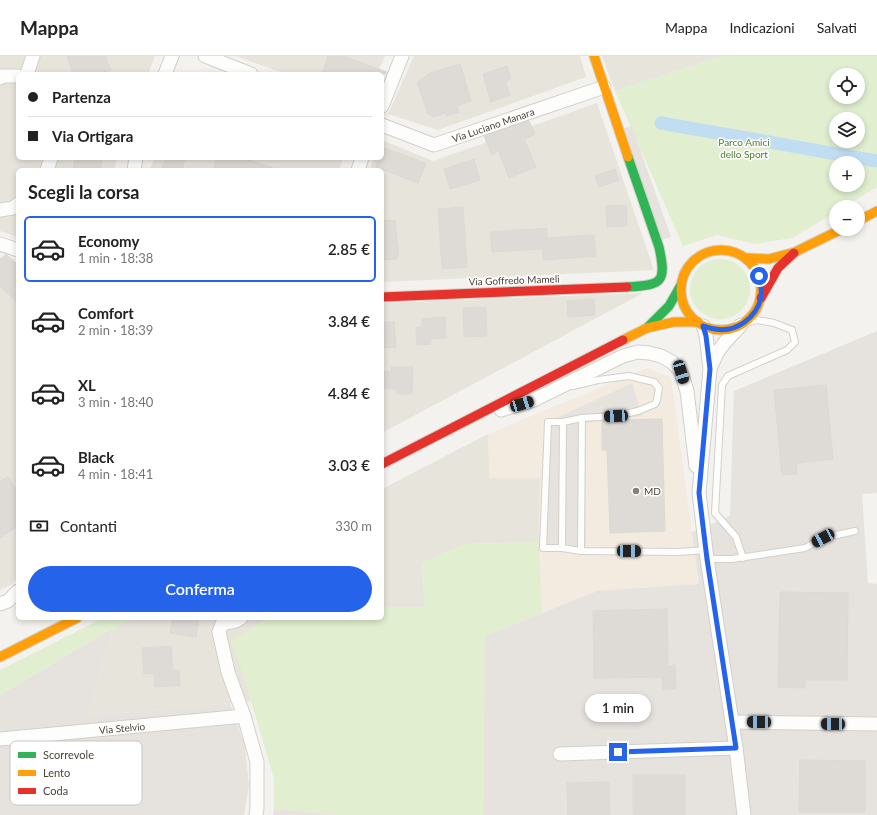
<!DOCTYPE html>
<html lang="it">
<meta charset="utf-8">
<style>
body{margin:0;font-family:Lato,sans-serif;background:#f6f6f6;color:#222;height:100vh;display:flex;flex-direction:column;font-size:15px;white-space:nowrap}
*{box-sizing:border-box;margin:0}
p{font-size:13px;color:#767676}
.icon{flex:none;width:22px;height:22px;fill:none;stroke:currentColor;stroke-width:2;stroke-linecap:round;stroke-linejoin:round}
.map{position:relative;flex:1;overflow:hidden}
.drawer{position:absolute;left:16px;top:112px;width:368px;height:452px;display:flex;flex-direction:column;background:#fff;border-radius:6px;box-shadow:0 2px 6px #0003}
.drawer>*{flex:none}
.guide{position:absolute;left:16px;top:16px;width:368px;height:88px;border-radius:6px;box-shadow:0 2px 6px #0003;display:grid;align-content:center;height:88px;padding:0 12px;background:#fff}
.controls{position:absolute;left:829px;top:12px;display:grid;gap:8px}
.controls a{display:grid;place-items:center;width:36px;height:36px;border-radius:50%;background:#fff;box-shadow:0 2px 6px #0003;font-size:20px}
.end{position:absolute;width:18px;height:18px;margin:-9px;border:5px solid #2563eb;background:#fff;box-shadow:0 0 0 2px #fff}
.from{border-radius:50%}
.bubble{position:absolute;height:28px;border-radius:14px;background:#fff;box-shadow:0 2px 6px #0003;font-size:13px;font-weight:600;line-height:28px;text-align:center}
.car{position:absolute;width:12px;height:24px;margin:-12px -6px;border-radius:5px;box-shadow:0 0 3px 1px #0007;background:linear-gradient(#222 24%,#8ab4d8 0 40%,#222 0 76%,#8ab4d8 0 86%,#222 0)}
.guide b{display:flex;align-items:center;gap:14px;height:38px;font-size:15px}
.guide b+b{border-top:1px solid #e0e0e0}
.guide i{width:10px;height:10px;background:#222}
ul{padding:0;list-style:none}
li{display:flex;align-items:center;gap:12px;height:66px;margin:0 8px 6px;padding:0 4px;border:2px solid transparent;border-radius:6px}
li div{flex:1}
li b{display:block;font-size:15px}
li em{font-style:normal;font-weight:600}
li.current{border-color:#2563eb}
li>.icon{width:36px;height:36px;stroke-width:1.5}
h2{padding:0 12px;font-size:18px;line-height:48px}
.pay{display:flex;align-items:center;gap:10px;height:44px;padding:0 12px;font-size:15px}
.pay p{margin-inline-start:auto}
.button{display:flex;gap:8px;margin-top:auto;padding:8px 12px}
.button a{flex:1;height:46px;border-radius:24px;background:#2563eb;color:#fff;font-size:16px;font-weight:600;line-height:46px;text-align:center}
header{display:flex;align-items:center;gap:24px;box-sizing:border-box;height:56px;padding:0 20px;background:#fff;border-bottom:1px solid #e0e0e0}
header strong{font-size:19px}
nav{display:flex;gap:22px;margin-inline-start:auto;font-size:14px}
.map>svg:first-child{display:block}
.residential{fill:#e7e4dc}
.commercial{fill:#f3ebdf}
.industrial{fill:#e6e2de}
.green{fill:#e1eecf;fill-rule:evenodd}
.parking{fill:#e6e3df}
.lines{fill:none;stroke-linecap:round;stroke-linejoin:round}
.canal{stroke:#c0ddf1;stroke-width:13}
.building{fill:#dedbd6;stroke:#dcd9d4}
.lane-casing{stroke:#d2d0cb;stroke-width:8}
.street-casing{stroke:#d2d0cb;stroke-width:15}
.fast-casing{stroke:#d3cfc5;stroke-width:11}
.slow-casing{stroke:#d3cfc5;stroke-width:11}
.jam-casing{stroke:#d3cfc5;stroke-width:11}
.lane{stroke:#fdfdfc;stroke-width:6}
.street{stroke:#fdfdfc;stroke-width:13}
.fast{stroke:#30b455;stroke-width:9}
.slow{stroke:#ff9f0a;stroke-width:9}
.jam{stroke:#e5322d;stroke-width:9}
.route{stroke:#2563eb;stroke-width:5}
.poi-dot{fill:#868178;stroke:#fff;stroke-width:1.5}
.labels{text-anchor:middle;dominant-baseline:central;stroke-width:3;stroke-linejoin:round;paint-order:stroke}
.street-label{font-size:10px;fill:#4b4439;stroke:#fff}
.park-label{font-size:10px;fill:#4a7f2a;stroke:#fff}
.poi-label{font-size:10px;fill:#4b4439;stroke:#fff;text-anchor:start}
.key{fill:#fff;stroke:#c9c7c4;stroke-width:1}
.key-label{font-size:11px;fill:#4b4439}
</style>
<header>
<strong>Mappa</strong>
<nav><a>Mappa</a><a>Indicazioni</a><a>Salvati</a></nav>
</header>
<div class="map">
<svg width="877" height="759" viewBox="0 0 877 759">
<rect width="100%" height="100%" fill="#f4f2ee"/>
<g class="residential">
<polygon points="0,0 155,0 148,18 18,18 18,102 117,102 114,114 18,114 18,181 0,175"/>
<polygon points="236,0 385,0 377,18 286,18"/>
<polygon points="414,0 580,0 586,21 438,74 388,58"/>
<polygon points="602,0 722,0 615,35"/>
<polygon points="597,47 654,214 382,226 382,114 370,114 374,102 382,102 382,84 433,105"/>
<polygon points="154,102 343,102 339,114 150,114"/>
<polygon points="0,201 18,208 18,521 12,528 0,534"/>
<polygon points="643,237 382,377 382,247"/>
<polygon points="488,378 490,422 540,422 539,486 465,488 422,507 425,551 382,551 382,433"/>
<polygon points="132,562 269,562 231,586 241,611 251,645 87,660 113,572"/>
</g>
<polygon class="commercial" points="647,312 671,321 699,528 597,535 542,557 539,486 540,422 489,422 488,378"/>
<g class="industrial">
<polygon points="877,275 877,437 862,438 868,527 877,528 877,759 483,759 485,580 597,535 699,528 692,476 730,460 734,335"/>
<polygon points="113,572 87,660 230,647 245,690 249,730 244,759 0,759 0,639"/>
<polygon points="274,753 337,759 273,759"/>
</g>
<g class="green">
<path d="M722,0H877V131L844,151H836V156L792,182L755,188L717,179L683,190L615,35ZM836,19H858V41H836ZM836,63H858V85H836ZM836,107H858V129H836Z"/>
<circle cx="720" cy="233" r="30"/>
<polygon points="539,486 542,557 485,580 483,759 337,759 274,753 274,723 241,611 230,585 269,562 382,562 382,551 425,551 422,507 465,488"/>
<polygon points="103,562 132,562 113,572 0,639 0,614"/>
</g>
<g class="parking">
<polygon points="632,70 671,181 657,185 619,74"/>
<polygon points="632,327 642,360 585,367 586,494 543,492 548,366"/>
<polygon points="709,564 723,665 707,666 692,566"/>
<polygon points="701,651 705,682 598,687 597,654"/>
<polygon points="730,722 734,759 720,759 716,724"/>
</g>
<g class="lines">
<polyline class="canal" points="661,67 877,105"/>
</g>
<g class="building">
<polygon points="67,0 105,0 111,14 98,18 73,18"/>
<polygon points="328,0 343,0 387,16 386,18 322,18"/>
<polygon points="460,8 471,45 457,50 459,56 447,60 446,57 434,61 428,58 417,26 430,17"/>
<polygon points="507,10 511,22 506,27 510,39 491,46 483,18"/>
<polygon points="529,65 535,78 524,83 536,111 509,122 498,94 492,99 484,80"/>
<polygon points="382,91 426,107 418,127 376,111 379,102 382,102"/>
<polygon points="75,102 102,102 100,114 73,114"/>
<polygon points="165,102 185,102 182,114 162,114"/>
<polygon points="216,102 247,102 247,103 273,112 273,114 214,114"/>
<polygon points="474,103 480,124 450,133 444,113"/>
<polygon points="615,113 619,124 599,131 595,120"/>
<polygon points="626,149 627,170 607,171 606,150"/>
<polygon points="463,151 467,211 442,213 438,153"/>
<polygon points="382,164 395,165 399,198 396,203 382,204"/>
<polygon points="547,172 547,182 594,179 596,200 543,204 543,193 492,196 490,176"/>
<polygon points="6,198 18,209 18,247 0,230 0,204"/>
<polygon points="594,243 595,259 568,261 567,245"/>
<polygon points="486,251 487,280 464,281 463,252"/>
<polygon points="445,261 446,282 430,283 431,288 417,289 416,272 421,271 423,263"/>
<polygon points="382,266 394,266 396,291 382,292"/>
<polygon points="391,311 413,311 412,338 397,338 397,333 382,332 382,321 384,321 384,315 391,316"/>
<polygon points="826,329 833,403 796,407 797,418 782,419 774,334"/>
<polygon points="662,363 665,475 610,477 607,394 602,394 602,365 620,364"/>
<polygon points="8,421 18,436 18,470 0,482 0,425"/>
<polygon points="780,536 848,537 847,624 805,624 805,632 778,631"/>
<polygon points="667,553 668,610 675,609 676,633 663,633 662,621 594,622 593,555"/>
<polygon points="173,562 199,562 196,581 170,577"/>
<polygon points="171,590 173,614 179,614 180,629 155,631 154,617 144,618 142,592"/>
<polygon points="800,704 865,705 865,756 799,756"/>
<rect x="633" y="719" width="52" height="40"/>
<polygon points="609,726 610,759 568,759 567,727"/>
</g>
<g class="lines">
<defs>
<g id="lane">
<polyline points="743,268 757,264 774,267 792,274 795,286 787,294 728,320 722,329 715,457 736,481 743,502"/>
<polyline points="573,330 598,324 629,320 654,326 659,332 657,344 655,348 638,355 616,360 582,362 563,366 562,492 581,495 678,496 707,494"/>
<polyline points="562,492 543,492 548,366 563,366"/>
<polyline points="581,495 582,362"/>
<polyline points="707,503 732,503 805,492 823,482 855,475"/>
</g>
<g id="street">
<polyline points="205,0 251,18"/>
<polyline points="27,18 33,0"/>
<polyline points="165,18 172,0"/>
<polyline points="0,22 2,20 18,20"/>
<polyline points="382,50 402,0"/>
<polyline points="382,69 434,89 604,31"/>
<polyline points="47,114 51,102"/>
<polyline points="134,114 136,102"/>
<polyline points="358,114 362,102"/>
<polyline points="0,154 13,152 18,148"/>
<polyline points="0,188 18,194"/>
<polyline points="703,270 706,279 710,313 699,437 707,503 736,692 744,759"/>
<polyline points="710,313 717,297 725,286 741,269"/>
<polyline points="501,354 534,344 623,300 638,296 649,297 661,300 672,306 681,316 687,335 696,410"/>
<polyline points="0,548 8,545 18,535"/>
<polyline points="241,562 236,565 222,568 219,576 228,616 244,660 257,706 257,752 256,759"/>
<polyline points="732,666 877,668"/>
<polyline points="0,683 244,660"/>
<polyline points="560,698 736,692"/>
</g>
<g id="fast">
<path d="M627,231C662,229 667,227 659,191L628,101"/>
<polyline points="647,272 669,250 681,229"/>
</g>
<g id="slow">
<polyline points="594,0 628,101"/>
<polyline points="858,165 877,155"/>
<circle cx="721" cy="234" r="40"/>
<polyline points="746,202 769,203 795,196 842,173"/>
<polyline points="623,284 647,272 674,266 698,266"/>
<polyline points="0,601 77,562"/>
</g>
<g id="jam">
<polyline points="382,241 627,231"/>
<polyline points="761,242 778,212 794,197"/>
<polyline points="382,408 623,284"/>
</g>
</defs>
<use href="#lane" class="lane-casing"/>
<use href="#street" class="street-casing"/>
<use href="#fast" class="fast-casing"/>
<use href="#slow" class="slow-casing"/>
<use href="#jam" class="jam-casing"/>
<use href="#lane" class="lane"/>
<use href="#street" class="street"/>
<use href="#fast" class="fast"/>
<use href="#slow" class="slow"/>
<use href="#jam" class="jam"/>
</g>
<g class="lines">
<path class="route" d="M618,696L736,692L707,503L699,437L710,313L706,280L703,270C707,271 711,273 715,273C736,277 756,262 761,242C762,235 761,228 759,220"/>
</g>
<circle class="poi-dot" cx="636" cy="435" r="4"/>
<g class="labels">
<g class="street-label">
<text transform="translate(493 69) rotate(-19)">Via Luciano Manara</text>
<text transform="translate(514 224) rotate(-2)">Via Goffredo Mameli</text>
<text transform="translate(122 672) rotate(-5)">Via Stelvio</text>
</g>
<g class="park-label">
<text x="744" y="86">Parco Amici<tspan x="744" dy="12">dello Sport</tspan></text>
</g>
<g class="poi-label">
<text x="644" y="435">MD</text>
</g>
</g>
<rect x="10" y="685" width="132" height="64" rx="6" class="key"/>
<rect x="18" y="696" width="18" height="6" fill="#30b455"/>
<rect x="18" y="714" width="18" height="6" fill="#ff9f0a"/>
<rect x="18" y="732" width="18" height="6" fill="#e5322d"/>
<g class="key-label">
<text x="43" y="703">Scorrevole</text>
<text x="43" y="721">Lento</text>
<text x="43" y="739">Coda</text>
</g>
</svg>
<div class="controls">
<a><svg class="icon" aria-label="locate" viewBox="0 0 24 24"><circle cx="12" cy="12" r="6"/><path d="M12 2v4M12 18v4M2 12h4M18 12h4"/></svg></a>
<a><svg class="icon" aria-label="layers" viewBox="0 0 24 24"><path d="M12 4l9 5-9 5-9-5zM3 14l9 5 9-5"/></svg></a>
<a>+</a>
<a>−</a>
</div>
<i class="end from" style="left:759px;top:220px"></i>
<i class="end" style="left:618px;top:696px"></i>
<div class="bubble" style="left:585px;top:638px;width:66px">1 min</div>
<i class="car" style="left:681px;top:316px;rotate:163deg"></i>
<i class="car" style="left:522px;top:348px;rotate:73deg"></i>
<i class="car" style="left:616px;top:360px;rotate:267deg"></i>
<i class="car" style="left:823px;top:482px;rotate:242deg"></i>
<i class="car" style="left:629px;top:495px;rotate:91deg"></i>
<i class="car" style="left:759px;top:666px;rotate:271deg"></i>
<i class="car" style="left:833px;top:668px;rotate:271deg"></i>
<div class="guide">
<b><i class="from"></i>Partenza</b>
<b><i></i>Via Ortigara</b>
</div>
<section class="drawer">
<h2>Scegli la corsa</h2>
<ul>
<li class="current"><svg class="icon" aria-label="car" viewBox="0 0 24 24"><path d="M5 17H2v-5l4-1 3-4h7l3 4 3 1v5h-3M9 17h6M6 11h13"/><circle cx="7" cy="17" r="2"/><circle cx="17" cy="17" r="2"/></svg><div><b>Economy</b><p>1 min · 18:38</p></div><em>2.85 €</em></li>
<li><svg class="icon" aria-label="car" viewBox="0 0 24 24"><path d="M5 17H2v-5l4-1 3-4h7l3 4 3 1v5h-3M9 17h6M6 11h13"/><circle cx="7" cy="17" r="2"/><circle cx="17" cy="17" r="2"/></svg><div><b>Comfort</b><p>2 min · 18:39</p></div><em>3.84 €</em></li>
<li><svg class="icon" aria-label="car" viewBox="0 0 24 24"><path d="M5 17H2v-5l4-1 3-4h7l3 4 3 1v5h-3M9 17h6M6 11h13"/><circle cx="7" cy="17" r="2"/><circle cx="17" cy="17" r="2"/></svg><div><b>XL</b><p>3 min · 18:40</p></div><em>4.84 €</em></li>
<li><svg class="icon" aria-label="car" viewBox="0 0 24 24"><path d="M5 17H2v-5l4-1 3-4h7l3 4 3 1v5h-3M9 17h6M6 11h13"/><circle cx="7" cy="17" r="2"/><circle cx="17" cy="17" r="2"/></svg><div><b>Black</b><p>4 min · 18:41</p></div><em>3.03 €</em></li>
</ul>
<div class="pay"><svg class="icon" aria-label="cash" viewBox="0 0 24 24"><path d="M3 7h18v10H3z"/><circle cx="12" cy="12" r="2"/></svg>Contanti<p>330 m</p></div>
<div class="button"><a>Conferma</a></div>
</section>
</div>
